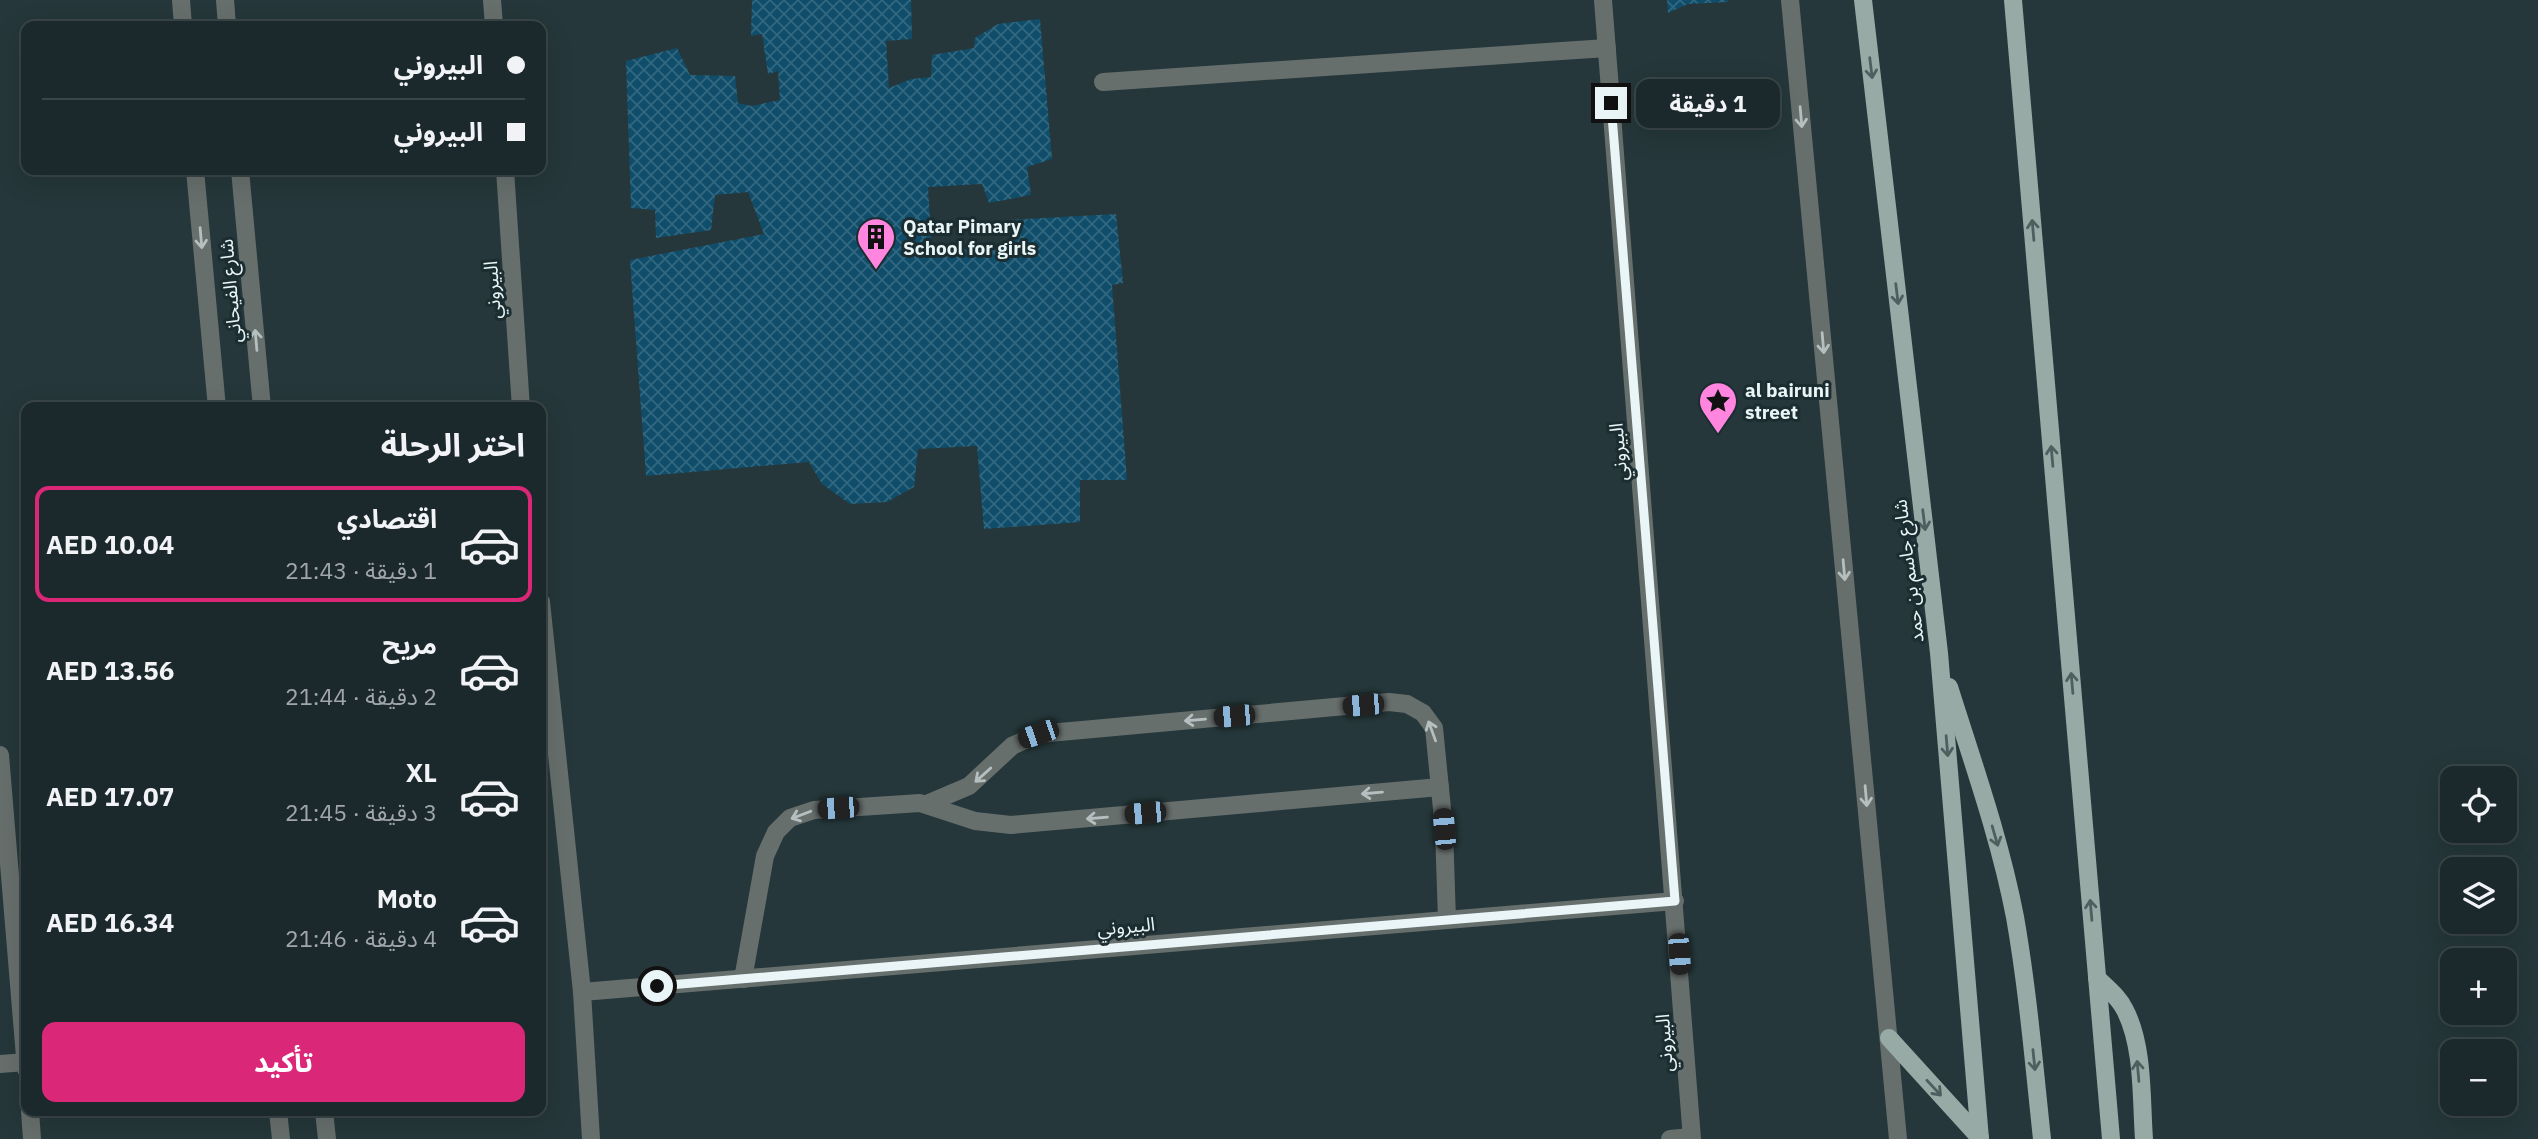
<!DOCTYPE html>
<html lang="ar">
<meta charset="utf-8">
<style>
body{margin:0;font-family:"IBM Plex Sans","Noto Sans Arabic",sans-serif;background:#293538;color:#f1f3f6;direction:rtl;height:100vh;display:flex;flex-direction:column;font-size:26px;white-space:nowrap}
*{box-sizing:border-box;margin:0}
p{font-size:23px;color:#a0a6a9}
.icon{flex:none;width:38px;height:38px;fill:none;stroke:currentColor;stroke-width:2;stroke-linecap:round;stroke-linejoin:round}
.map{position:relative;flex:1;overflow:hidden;direction:ltr}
.details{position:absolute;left:21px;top:402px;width:525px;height:714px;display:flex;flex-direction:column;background:#1c292c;border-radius:14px;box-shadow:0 7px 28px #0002,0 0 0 2px #3a4548;direction:rtl}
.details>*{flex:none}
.hud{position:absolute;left:21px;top:21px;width:525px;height:154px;border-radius:14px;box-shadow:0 7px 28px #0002,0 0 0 2px #3a4548;direction:rtl;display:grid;align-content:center;height:154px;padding:0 21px;background:#1c292c}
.controls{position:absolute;left:2440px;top:766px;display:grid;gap:14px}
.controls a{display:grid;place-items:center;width:77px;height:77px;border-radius:14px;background:#1c292c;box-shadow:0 7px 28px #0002,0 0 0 2px #3a4548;font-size:35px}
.end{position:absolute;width:32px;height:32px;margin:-16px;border:9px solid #eaf5f7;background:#111;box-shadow:0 0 0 4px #111}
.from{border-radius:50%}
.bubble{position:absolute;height:49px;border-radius:14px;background:#1c292c;box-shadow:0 7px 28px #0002,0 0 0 2px #3a4548;font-size:23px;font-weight:700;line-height:49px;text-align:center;direction:rtl}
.car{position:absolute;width:21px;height:42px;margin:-21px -10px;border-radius:9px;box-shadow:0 0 5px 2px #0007;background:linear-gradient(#222 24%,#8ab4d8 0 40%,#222 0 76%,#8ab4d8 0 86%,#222 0)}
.hud b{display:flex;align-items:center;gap:24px;height:66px;font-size:26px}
.hud b+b{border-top:2px solid #3a4548}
.hud i{width:18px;height:18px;background:#f1f3f6}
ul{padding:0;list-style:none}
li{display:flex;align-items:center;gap:21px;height:116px;margin:0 14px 10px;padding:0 7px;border:4px solid transparent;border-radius:14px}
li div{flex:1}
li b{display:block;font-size:26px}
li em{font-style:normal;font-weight:700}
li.current{border-color:#db2777}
li>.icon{width:63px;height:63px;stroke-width:1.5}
h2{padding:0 21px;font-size:32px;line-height:84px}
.cta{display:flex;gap:14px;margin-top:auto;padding:14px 21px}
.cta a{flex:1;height:80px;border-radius:14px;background:#db2777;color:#fff;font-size:28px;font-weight:700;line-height:80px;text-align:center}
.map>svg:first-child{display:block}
.building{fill:url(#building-cross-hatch)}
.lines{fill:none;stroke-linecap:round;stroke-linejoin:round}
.service{stroke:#676f6d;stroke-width:18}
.minor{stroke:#676f6d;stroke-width:18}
.tertiary{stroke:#676f6d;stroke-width:18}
.primary{stroke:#98aaa6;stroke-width:18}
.oneway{stroke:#4d5f5f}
.oneway2{stroke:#b6bfc0}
.route{stroke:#eaf5f7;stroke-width:9}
.labels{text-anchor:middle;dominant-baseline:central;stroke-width:6;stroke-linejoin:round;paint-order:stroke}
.poi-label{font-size:19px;font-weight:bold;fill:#eaf5f7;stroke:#1b2d30;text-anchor:start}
.street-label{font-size:19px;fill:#eaf5f7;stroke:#1b2d30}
</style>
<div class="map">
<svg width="2538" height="1139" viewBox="0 0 2538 1139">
<defs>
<pattern id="building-cross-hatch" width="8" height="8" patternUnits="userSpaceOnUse" patternTransform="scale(1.75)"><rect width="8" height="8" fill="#0f4d6a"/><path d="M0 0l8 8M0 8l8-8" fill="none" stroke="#326780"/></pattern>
</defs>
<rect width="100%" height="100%" fill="#25373a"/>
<g class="building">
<polygon points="752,0 911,0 912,39 886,41 889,88 911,79 931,77 932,55 974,48 975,38 998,24 1040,19 1052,159 1027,167 1031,195 989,203 982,184 928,187 932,249 1011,247 1009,220 1116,214 1123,283 1112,285 1127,480 1080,480 1080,522 984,529 977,446 918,449 914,487 887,502 850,504 822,484 809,462 646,476 630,260 764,234 748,192 715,195 711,230 656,238 655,210 631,208 626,61 677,48 690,75 735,76 738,103 752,106 780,100 778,71 768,74 762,34 751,36"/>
<polygon points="1667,0 1728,0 1728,2 1688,4 1668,13"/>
</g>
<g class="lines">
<g class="service">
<polyline points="1103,82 1607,48"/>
<polyline points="929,803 969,786 1012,746 1038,734 1389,702 1407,704 1423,713 1434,728 1444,829 1447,920"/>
<polyline points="743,979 765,856 776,832 790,818 814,810 920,803 975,821 1011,825 1440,787"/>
</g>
<g class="minor">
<polyline points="492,0 494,26"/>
<polyline points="1603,0 1692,1139"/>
<polyline points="1790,0 1898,1139"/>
<polyline points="505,170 521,408"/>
<polyline points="541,602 582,992 591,1139"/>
<polyline points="0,755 26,1069"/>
<polyline points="582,992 1675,901"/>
<polyline points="0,1064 26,1062"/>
<polyline points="30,1111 32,1139"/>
<polyline points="1670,1139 1691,1137"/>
</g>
<g class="tertiary">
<polyline points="181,0 183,26"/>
<polyline points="225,0 227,26"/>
<polyline points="195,170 217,408"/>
<polyline points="240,170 262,408"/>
<polyline points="278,1111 281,1139"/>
<polyline points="324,1111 327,1139"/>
</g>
<g class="primary">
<polyline points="1863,0 1939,653 1980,1139"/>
<polyline points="2013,0 2111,1139"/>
<path d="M1949,687C1973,763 2000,839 2015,917C2028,991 2034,1065 2042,1139"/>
<path d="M2097,978C2107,988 2119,997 2125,1010C2144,1047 2141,1099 2144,1139"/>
<polyline points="1889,1038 1980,1138"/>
</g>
</g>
<defs><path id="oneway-shaft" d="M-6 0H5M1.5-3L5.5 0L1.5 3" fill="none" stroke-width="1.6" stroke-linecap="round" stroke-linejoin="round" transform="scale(1.75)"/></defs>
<g class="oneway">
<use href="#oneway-shaft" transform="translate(1871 68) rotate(83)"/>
<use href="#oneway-shaft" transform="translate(2033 230) rotate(-95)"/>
<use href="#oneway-shaft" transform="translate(1897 294) rotate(83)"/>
<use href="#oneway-shaft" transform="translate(2052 456) rotate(-95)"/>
<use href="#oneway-shaft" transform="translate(1924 520) rotate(83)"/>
<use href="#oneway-shaft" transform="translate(2072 683) rotate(-95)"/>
<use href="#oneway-shaft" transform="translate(1947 746) rotate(85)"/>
<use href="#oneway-shaft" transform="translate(1995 836) rotate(74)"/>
<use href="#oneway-shaft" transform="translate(2091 910) rotate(-95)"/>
<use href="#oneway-shaft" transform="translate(2034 1060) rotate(84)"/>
<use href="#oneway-shaft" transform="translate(2138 1071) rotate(-95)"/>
<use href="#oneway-shaft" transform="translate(1934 1088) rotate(47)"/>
</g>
<g class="oneway2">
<use href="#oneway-shaft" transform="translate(1801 117) rotate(85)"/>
<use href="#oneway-shaft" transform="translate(201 238) rotate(85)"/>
<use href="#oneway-shaft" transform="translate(256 340) rotate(-95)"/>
<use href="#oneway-shaft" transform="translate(1823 343) rotate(85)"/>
<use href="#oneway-shaft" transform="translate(1844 570) rotate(85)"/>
<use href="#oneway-shaft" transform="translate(1195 720) rotate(175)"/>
<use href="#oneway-shaft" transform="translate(1432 731) rotate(-110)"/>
<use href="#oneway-shaft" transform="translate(983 775) rotate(138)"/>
<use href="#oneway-shaft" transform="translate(1372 793) rotate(175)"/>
<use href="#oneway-shaft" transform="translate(1866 796) rotate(85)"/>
<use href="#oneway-shaft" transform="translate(801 815) rotate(159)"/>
<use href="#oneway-shaft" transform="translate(1097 818) rotate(175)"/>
</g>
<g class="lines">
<polyline class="route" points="657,986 1675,901 1611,103"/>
</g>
<defs>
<symbol id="building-pin" viewBox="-11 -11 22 30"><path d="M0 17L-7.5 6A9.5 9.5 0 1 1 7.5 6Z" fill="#ff85de" stroke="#1b2d30"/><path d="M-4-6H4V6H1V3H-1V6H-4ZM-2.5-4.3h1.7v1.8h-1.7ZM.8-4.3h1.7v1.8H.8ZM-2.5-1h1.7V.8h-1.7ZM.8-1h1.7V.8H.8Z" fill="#111"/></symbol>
<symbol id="sight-pin" viewBox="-11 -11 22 30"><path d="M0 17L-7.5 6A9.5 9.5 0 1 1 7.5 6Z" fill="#ff85de" stroke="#1b2d30"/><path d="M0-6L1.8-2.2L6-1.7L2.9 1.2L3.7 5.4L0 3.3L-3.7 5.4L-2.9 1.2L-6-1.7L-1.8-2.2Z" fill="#111"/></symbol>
</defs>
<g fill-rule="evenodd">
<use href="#building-pin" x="854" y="215" width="44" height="60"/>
<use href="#sight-pin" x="1696" y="379" width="44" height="60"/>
</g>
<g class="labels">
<g class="poi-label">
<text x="903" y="226">Qatar Pimary<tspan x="903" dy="22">School for girls</tspan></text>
<text x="1745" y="390">al bairuni<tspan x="1745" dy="22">street</tspan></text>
</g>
<g class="street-label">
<text transform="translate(492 290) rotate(-94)">البيروني</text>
<text transform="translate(230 291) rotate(-95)">شارع الفيحاني</text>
<text transform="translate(1618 452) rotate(-95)">البيروني</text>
<text transform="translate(1908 571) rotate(-97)">شارع جاسم بن حمد</text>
<text transform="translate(1126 926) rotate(-5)">البيروني</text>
<text transform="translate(1664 1043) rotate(-94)">البيروني</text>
</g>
</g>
</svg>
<div class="controls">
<a><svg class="icon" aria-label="locate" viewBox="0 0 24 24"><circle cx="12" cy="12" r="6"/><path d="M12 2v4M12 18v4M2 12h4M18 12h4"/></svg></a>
<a><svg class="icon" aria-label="layers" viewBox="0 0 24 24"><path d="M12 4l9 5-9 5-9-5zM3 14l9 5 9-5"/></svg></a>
<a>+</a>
<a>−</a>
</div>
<i class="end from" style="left:657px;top:986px"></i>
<i class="end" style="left:1611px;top:103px"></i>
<div class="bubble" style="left:1636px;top:79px;width:144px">1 دقيقة</div>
<i class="car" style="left:1363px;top:705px;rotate:265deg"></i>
<i class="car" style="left:1234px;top:716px;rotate:265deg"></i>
<i class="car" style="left:1038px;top:734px;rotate:251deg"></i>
<i class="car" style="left:838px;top:808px;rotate:266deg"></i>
<i class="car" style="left:1145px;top:813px;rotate:265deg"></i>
<i class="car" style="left:1444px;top:829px;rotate:355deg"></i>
<i class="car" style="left:1679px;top:954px;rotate:176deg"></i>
<div class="hud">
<b><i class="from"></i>البيروني</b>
<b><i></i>البيروني</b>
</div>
<section class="details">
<h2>اختر الرحلة</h2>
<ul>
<li class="current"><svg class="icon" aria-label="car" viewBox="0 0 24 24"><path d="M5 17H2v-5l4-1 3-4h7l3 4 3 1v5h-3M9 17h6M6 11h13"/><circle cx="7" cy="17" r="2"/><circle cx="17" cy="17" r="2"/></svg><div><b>اقتصادي</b><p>1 دقيقة · 21:43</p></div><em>AED 10.04</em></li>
<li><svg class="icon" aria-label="car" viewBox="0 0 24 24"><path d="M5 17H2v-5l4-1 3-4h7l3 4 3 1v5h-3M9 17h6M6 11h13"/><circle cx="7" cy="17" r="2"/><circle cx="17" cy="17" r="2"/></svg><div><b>مريح</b><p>2 دقيقة · 21:44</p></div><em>AED 13.56</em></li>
<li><svg class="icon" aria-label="car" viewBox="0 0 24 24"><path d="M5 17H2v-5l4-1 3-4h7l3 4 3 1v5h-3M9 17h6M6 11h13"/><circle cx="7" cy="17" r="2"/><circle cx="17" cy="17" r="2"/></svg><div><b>XL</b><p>3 دقيقة · 21:45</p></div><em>AED 17.07</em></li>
<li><svg class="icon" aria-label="car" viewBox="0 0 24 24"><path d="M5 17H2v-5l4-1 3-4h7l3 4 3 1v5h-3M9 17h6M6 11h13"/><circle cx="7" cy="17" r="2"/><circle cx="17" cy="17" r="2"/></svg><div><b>Moto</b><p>4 دقيقة · 21:46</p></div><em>AED 16.34</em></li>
</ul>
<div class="cta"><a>تأكيد</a></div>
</section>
</div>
